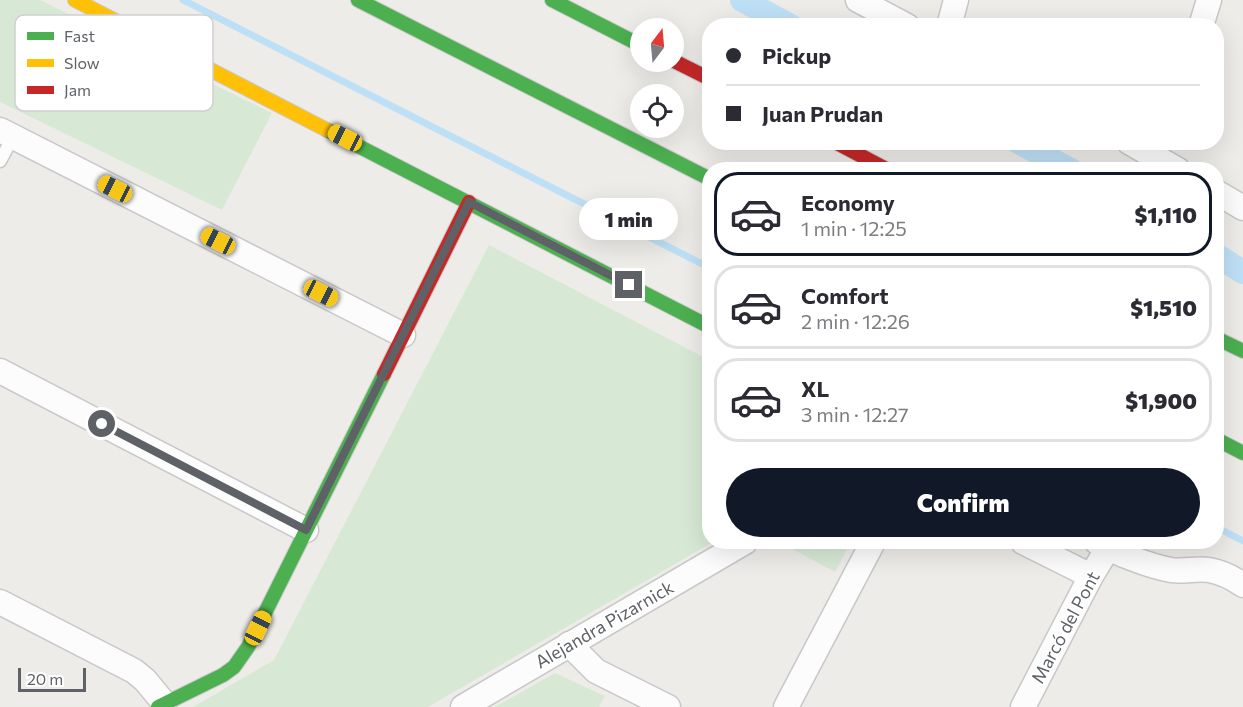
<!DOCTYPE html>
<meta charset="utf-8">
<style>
body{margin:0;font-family:Commissioner,sans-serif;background:#f2f2f3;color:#2b2b33;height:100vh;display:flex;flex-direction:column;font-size:22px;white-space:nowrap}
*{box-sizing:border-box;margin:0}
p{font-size:20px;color:#7c7c81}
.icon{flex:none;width:33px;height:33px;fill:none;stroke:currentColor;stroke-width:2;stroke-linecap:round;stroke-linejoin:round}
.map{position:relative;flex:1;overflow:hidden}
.drawer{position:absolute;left:702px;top:162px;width:522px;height:387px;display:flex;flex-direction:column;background:#fff;border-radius:24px;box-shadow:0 6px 24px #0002}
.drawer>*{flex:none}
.top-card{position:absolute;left:702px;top:18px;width:522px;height:132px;border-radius:24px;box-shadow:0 6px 24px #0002;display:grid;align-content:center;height:132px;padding:0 24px;background:#fff}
.needle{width:39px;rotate:16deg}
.controls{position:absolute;left:630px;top:18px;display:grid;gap:12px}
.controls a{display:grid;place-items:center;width:54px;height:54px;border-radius:50%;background:#fff;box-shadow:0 6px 24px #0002;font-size:30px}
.scale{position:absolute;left:18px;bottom:15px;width:68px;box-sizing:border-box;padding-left:6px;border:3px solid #5e6266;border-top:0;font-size:16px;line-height:21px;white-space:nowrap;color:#5e6266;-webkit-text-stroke:4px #fff;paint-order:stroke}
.end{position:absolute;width:27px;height:27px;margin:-14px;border:8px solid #5e6266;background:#fff;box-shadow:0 0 0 3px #fff}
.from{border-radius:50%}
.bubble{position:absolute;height:42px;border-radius:21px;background:#fff;box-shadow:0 6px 24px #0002;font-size:20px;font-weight:800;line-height:42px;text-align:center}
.car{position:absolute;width:18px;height:36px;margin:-18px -9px;border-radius:8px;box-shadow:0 0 4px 2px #0007;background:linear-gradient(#f5c518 24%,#345 0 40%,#f5c518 0 76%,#345 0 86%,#f5c518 0)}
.top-card b{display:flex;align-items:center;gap:21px;height:57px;font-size:22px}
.top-card b+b{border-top:2px solid #e1e1e2}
.top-card i{width:15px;height:15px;background:#2b2b33}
ul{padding:10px 0 0;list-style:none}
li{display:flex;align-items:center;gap:18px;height:84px;margin:0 12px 9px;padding:0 12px;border:3px solid #e1e1e2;border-radius:24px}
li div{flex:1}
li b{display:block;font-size:22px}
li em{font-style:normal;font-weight:800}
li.on{border-color:#111827}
li>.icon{width:54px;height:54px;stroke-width:1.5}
.action{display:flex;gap:12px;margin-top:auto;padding:12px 24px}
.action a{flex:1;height:69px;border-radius:36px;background:#111827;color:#fff;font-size:24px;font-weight:800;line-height:69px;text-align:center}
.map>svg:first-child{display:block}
.green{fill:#d7e9d5}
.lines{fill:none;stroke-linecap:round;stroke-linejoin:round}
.stream{stroke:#bee0f6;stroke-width:7}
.canal{stroke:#bee0f6;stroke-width:24}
.lane-casing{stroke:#c8c8c8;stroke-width:15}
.street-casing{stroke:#c8c8c8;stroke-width:27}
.fast-casing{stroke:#c9c9c9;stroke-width:16}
.slow-casing{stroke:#c9c9c9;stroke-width:16}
.jam-casing{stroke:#c9c9c9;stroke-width:16}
.lane{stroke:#fcfcfc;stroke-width:12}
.street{stroke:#fcfcfc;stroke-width:24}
.fast{stroke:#4caf50;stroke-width:14}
.slow{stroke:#ffc107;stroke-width:14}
.jam{stroke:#c62828;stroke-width:14}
.route{stroke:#5e6266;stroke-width:8}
.labels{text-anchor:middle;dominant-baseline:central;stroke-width:4.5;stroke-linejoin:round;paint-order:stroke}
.street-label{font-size:18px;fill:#5e6266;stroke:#fff}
.key{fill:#fff;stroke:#cfd0d1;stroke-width:1.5}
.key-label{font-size:16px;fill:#5e6266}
</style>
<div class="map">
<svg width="1243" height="707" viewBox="0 0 1243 707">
<rect width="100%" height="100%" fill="#eeece9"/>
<g class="green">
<polygon points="0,0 40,0 272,113 222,210 0,102"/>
<polygon points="489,245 709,360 710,542 713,542 428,707 193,707 274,660"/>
<polygon points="790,542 851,542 835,572 785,545"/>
<polygon points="555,673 605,696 599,707 495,707"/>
</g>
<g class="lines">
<g class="stream">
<polyline points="183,0 710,268"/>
<polyline points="1216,527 1243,541"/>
</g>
<g class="canal">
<polyline points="742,0 791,26"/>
<polyline points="1018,142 1071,170"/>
<polyline points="1216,255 1243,272"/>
</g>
<defs>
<polyline id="lane" points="0,161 13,137"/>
<g id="street">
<polyline points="858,0 907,26"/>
<polyline points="949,26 956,0"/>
<polyline points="1201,26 1209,0"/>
<polyline points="0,130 403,335"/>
<polyline points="1129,142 1178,170"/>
<polyline points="1216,192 1243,208"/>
<polyline points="0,371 306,530"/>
<polyline points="1023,542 1091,576"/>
<path d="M1097,542C1116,553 1149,566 1171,570C1183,572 1197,568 1209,570C1221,572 1233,578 1243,585"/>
<polyline points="0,602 134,671 145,680 164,703"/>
<polyline points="569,644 596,671 668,707"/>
<polyline points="463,707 745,542"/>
<polyline points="786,707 873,542"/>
<polyline points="1023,707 1091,576 1108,548"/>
</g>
<g id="fast">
<polyline points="358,0 710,179"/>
<polyline points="552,0 640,45"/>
<polyline points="327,130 710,327"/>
<polyline points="1216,338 1243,351"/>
<polyline points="1216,439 1243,453"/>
<polyline points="158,707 223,675 234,667 248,647 384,374"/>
</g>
<polyline id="slow" points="75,0 327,130"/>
<g id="jam">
<polyline points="674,61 710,79"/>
<polyline points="835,142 888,170"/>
<polyline points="384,374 469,202"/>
</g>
</defs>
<use href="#lane" class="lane-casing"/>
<use href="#street" class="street-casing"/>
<use href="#fast" class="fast-casing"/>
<use href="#slow" class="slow-casing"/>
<use href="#jam" class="jam-casing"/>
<use href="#lane" class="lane"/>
<use href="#street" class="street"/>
<use href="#fast" class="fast"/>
<use href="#slow" class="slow"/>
<use href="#jam" class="jam"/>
</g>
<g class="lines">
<polyline class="route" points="102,424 306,530 469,202 629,285"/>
</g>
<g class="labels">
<g class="street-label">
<text transform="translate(604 624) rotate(-30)">Alejandra Pizarnick</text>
<text transform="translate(1065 627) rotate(-62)">Marcó del Pont</text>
</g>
</g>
<rect x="15" y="15" width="198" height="96" rx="9" class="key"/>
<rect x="27" y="32" width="27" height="8" fill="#4caf50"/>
<rect x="27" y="59" width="27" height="8" fill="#ffc107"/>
<rect x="27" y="86" width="27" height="8" fill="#c62828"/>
<g class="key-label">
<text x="64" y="42">Fast</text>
<text x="64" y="69">Slow</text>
<text x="64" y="96">Jam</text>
</g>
</svg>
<div class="controls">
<a><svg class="needle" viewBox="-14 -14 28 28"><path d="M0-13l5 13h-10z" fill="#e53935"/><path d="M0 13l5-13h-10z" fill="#7c7c81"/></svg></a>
<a><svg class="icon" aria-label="locate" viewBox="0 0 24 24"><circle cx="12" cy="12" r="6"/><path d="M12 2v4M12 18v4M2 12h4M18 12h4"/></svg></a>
</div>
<div class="scale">20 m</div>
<i class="end from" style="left:102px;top:424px"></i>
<i class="end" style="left:629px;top:285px"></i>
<div class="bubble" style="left:579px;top:198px;width:99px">1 min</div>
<i class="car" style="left:345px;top:138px;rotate:297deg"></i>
<i class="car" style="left:115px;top:189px;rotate:297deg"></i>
<i class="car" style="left:218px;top:241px;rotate:297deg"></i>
<i class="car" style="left:321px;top:293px;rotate:117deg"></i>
<i class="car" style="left:258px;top:628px;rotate:26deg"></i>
<div class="top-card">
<b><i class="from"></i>Pickup</b>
<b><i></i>Juan Prudan</b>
</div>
<section class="drawer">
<ul>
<li class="on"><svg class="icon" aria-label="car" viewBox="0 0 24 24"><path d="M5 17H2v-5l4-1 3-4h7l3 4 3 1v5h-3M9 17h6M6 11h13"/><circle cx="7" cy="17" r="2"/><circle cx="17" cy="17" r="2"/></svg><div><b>Economy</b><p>1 min · 12:25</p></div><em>$1,110</em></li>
<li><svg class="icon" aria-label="car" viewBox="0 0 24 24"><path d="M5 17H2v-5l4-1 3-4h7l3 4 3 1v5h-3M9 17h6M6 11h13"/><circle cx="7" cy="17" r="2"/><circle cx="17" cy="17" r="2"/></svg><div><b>Comfort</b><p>2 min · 12:26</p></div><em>$1,510</em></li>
<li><svg class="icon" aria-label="car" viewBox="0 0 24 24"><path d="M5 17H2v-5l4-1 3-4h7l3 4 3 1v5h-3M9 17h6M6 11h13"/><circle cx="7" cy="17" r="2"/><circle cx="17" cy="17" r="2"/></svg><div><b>XL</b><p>3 min · 12:27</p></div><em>$1,900</em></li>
</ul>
<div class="action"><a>Confirm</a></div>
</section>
</div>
